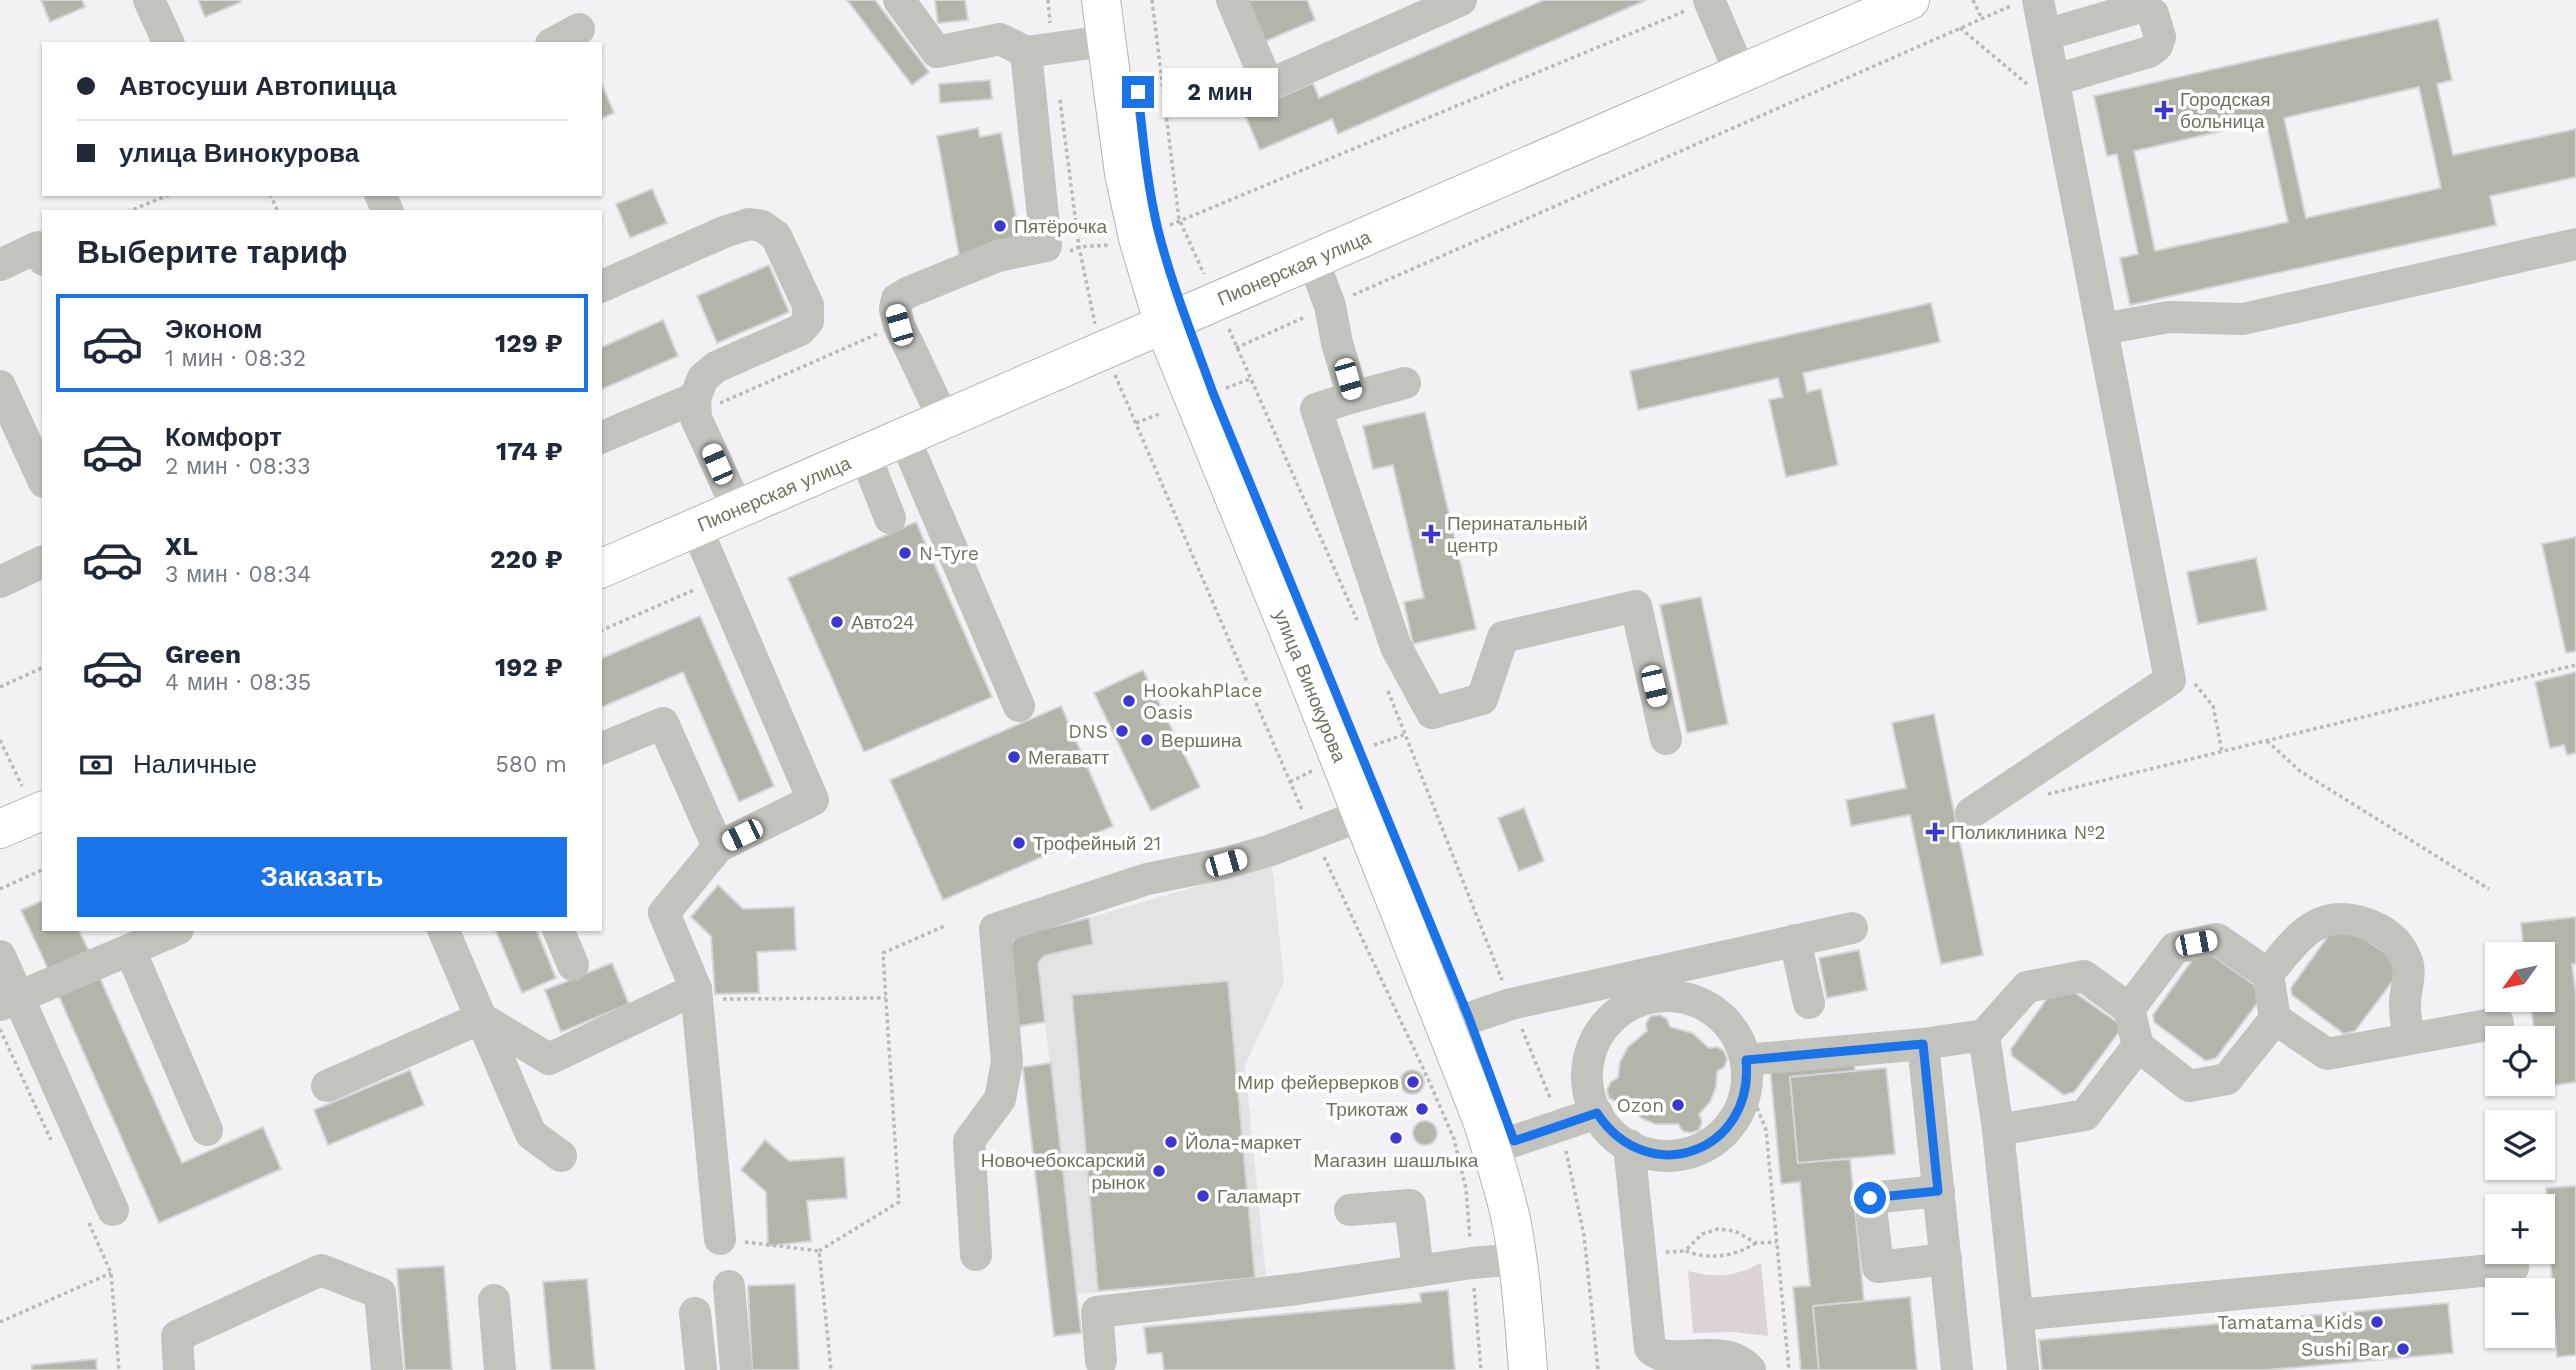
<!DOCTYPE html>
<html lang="ru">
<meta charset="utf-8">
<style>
body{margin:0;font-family:"Work Sans",sans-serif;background:#f6f6f7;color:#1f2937;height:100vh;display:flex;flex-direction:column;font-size:26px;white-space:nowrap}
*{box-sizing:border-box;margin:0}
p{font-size:23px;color:#747a83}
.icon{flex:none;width:38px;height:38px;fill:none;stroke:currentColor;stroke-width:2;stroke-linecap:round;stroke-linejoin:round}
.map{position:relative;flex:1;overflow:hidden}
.side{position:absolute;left:42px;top:210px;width:560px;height:721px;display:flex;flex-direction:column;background:#fff;border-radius:0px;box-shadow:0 2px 5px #0004}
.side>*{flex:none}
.guide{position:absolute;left:42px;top:42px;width:560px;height:154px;border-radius:0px;box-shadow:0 2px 5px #0004;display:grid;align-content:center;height:154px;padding:0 35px;background:#fff}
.needle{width:46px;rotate:237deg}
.tools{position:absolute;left:2485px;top:942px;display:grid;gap:14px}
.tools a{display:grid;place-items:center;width:70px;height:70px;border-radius:0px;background:#fff;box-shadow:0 2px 5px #0004;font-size:35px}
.end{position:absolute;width:32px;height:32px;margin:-16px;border:9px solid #1a73e8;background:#fff;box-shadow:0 0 0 4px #fff}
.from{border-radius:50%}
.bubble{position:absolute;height:49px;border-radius:0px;background:#fff;box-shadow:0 2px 5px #0004;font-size:23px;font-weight:700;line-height:49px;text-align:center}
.car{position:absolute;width:21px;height:42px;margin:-21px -10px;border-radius:9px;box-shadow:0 0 5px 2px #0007;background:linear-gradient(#fff 24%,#345 0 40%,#fff 0 76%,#345 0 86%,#fff 0)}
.guide b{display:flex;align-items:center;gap:24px;height:66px;font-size:26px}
.guide b+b{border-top:2px solid #e0e1e3}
.guide i{width:18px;height:18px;background:#1f2937}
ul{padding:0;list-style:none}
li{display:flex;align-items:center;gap:21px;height:98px;margin:0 14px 10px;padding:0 21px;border:4px solid transparent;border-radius:0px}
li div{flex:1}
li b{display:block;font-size:26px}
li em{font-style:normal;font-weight:700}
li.active{border-color:#1a73e8}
li>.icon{width:63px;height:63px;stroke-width:1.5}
h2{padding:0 35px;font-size:32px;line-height:84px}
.pay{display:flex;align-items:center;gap:18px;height:77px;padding:0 35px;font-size:26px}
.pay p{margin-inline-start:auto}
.button{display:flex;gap:14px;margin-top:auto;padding:14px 35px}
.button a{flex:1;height:80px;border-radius:0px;background:#1a73e8;color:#fff;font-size:28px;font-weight:700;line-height:80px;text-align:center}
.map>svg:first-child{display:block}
.built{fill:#e4e2e2}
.green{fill:#dbd3d8}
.building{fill:#b3b5ab;stroke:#d6d4d6;stroke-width:2;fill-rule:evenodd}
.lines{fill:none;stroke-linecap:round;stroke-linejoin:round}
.major-casing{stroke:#b3b5ae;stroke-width:40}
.path{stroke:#b8bab4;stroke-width:3.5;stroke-dasharray:3.5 3.5;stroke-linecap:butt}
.minor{stroke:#c1c3bc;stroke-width:32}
.major{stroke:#fff;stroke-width:38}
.route{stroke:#1a73e8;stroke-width:9}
.poi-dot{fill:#3e36d0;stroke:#fff;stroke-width:2.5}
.labels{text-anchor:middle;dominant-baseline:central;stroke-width:7;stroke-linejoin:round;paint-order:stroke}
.poi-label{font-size:19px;fill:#6f745e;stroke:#fff;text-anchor:start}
.street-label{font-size:19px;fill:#6f745e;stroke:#fff}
</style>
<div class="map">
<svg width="2576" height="1370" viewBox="0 0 2576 1370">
<rect width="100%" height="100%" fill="#f4f1f5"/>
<polygon class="built" points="1272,864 1284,981 1245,1066 1266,1276 1077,1294 1038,963 1044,956 1093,944 1089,918"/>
<path class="green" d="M1761,1263L1768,1336L1734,1332L1693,1333L1688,1271C1716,1278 1735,1277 1761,1263Z"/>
<g class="building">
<polygon points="41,0 82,0 85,7 50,22"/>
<polygon points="198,0 240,0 241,2 205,17"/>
<polygon points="847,0 875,0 929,72 912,85"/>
<polygon points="935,0 965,0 968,20 938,23"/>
<polygon points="1243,0 1307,0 1315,20 1261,43"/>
<polygon points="1544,0 1646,0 1338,134 1332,119 1260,150 1244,113 1313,83 1319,98"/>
<path d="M2438,19L2452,80L2437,84L2453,155L2576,129V177L2490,196L2496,225L2130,305L2120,258L2138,254L2117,154L2107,156L2094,96ZM2419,87L2441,188L2306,218L2284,118ZM2266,121L2288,222L2155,251L2134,151Z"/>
<polygon points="600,80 614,113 600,119"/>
<polygon points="990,80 992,99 940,103 939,84"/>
<polygon points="978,128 980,137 1001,133 1020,239 960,260 937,136"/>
<polygon points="652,189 667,223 630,238 616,204"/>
<polygon points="769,265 789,312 717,343 697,296"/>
<polygon points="1931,303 1940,342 1803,373 1807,392 1821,389 1838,465 1786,477 1769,400 1783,397 1778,378 1638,410 1630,371"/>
<polygon points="663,320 678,356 600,390 600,348"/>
<polygon points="1425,412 1476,629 1413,644 1404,602 1424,598 1393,465 1373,469 1363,426"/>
<polygon points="916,522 992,697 864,752 788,578"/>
<polygon points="2576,537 2576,651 2566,653 2542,544"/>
<polygon points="2256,558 2267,610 2198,624 2187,572"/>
<polygon points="1701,597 1728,724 1687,733 1660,605"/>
<polygon points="700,616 774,786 739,802 683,672 600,708 600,659"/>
<polygon points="1143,670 1200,787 1151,811 1094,693"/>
<polygon points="2576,672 2576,753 2567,755 2564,745 2550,748 2535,682"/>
<polygon points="1061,706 1113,826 943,900 890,780"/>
<polygon points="1934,714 1983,955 1941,964 1910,815 1851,826 1846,800 1906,788 1892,723"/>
<polygon points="1524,808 1544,861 1519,871 1498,818"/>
<polygon points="718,885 743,909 794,907 796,950 757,952 759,993 715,994 711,936 691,917"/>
<polygon points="44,900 44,929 83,929 79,931 89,951 48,969 21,910"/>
<polygon points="2576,917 2576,964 2572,964 2576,995 2576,1082 2541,1087 2543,1038 2535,1038 2530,999 2543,999 2543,954 2524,954 2521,923"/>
<polygon points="1089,918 1093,944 1044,956 1038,963 1045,1022 1019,1026 1009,946 1018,935"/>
<polygon points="2344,924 2398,962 2400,971 2355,1031 2344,1034 2292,995 2291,988 2336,925"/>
<polygon points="495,929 536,929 556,978 522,993"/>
<polygon points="1859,950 1867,990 1827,998 1819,958"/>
<polygon points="2206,951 2260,989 2261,998 2216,1058 2206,1061 2154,1022 2153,1015 2198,952"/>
<polygon points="612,963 629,1004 561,1032 545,990"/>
<polygon points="98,974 182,1163 263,1127 281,1169 159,1223 57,992"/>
<polygon points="1228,981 1255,1278 1098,1291 1072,995"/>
<polygon points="2064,985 2118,1023 2119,1032 2074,1092 2064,1095 2012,1056 2011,1049 2056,986"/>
<polygon points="1660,1015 1667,1019 1670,1027 1692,1033 1709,1048 1717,1047 1724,1051 1727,1059 1724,1067 1717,1071 1716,1087 1710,1102 1699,1114 1702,1122 1699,1130 1691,1133 1683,1131 1678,1124 1655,1124 1641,1118 1625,1101 1617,1102 1609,1098 1607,1090 1611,1082 1618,1078 1620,1062 1628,1047 1647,1031 1646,1023 1651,1016"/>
<polygon points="1854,1060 1855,1071 1790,1077 1798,1163 1850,1159 1864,1301 1813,1306 1819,1370 1801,1370 1793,1287 1810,1286 1800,1182 1781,1184 1770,1067"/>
<polygon points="1051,1063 1081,1333 1054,1336 1023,1067"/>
<polygon points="1886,1068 1895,1154 1798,1163 1790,1077"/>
<circle cx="1412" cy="1082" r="12"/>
<polygon points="410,1070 424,1105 328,1145 314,1110"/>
<circle cx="1425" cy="1133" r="12"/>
<polygon points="765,1140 789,1161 844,1157 847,1198 807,1201 811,1241 768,1246 766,1192 741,1170"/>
<polygon points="2576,1186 2576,1355 2557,1357 2546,1188"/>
<polygon points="444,1266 452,1370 405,1370 397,1269"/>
<polygon points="587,1279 595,1370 551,1370 543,1282"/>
<polygon points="795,1284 799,1370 752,1370 748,1286"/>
<polygon points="1448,1290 1455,1370 1164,1370 1162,1353 1147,1354 1144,1327 1421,1302 1420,1293"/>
<polygon points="1910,1297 1917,1370 1819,1370 1813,1306"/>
<polygon points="2448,1303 2453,1353 2266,1370 2042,1370 2039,1340"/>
<polygon points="96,1359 97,1370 32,1370 32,1365"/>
</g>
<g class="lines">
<defs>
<g id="major">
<path d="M1101,0L1124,173L1138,238L1164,325L1307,676L1482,1120C1493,1155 1505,1189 1512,1225C1521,1272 1524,1321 1528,1370"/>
<polyline points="600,569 1910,0"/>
<polyline points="0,829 44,810"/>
</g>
</defs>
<use href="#major" class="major-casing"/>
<g class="path">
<polyline points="1048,0 1050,23"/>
<polyline points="1152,0 1179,219 1204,274"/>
<polyline points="1973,0 1982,19"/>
<polyline points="1960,28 2027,84"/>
<polyline points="1060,100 1079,247 1095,324"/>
<polyline points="270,194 278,212"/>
<polyline points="127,212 171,194"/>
<polyline points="1170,225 1685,11"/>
<polyline points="1070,251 1079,247 1111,245"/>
<polyline points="1353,295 2013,5"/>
<polyline points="1229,329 1357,620"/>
<polyline points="1236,348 1305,317"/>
<polyline points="1115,375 1303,812"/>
<polyline points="1226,388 1250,379"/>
<polyline points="720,403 877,334"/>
<polyline points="1136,423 1159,414"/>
<polyline points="600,631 694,590"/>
<polyline points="2195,684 2213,706 2222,752"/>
<polyline points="0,687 44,667"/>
<polyline points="1388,691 1502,980"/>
<polyline points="0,740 22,786"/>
<polyline points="2267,741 2300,771 2489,889"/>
<polyline points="1374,745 1406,734"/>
<polyline points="1290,782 1314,770"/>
<polyline points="2048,794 2576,665"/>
<polyline points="1324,857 1429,1081 1454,1139 1466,1189 1470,1239"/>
<polyline points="0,889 44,869"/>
<polyline points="723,999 886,998"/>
<polyline points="0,1029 51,1140"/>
<polyline points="1522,1029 1551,1100"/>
<polyline points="1746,1090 1756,1105 1766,1130 1789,1370"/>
<polyline points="1566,1151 1584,1235 1598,1370"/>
<polyline points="89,1223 111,1273 119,1370"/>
<polyline points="745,1242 819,1251 831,1370"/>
<path d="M1756,1243C1733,1257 1710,1260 1685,1251L1702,1234L1718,1229L1735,1231L1756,1243L1777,1242"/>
<polyline points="819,1251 899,1202 883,953 947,925"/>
<polyline points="1666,1252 1685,1251"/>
<polyline points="1474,1288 1481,1370"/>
<polyline points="0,1322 111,1273"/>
</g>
<g class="minor">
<polyline points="149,0 169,44"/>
<polyline points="899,0 937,52 1000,39 1026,52 1106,41"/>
<polyline points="1232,0 1268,85 1461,0"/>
<polyline points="1709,0 1741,75"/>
<polyline points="2045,35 2141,7 2153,14 2160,37 2157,46 2149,52 2055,80"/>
<polyline points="551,44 579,29"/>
<polyline points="380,194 388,212"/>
<polyline points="1313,260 1330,306 1337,343 1353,397 1316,409 1396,647 1432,713 1482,699 1503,637 1636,606 1666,739"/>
<polyline points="0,265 38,247 44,260"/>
<polyline points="600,287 724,232 749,224 762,226 776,236 808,305 808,321 800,330 716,367 703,378 695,398 696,418 738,510"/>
<polyline points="2102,329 2169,317 2243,319 2576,244"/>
<polyline points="0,386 44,482"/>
<polyline points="1353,397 1405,383"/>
<polyline points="944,420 899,325 895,309 897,299 909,292 998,256 1046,246 1026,52"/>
<polyline points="904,437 1019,706"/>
<polyline points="600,438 695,398"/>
<polyline points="865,455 890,518"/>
<polyline points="0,582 44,561"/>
<polyline points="600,749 663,723 718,847 813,800 696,527"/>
<polyline points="1971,813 2170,680 2038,0"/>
<polyline points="718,847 664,913 696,989 720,1239"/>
<polyline points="558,929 573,965"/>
<polyline points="1795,940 1809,1003"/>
<polyline points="130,950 207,1130"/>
<polyline points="0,956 113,1210"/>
<path d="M2268,974C2299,936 2320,904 2372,926C2388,933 2399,942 2406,959C2412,972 2406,987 2405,1001C2404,1013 2407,1026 2409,1038"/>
<circle cx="1667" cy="1076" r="80"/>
<polyline points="0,1005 178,929"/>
<polyline points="2129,1009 2175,948 2217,939 2268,974 2275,1019 2327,1054 2498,1023"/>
<polyline points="1446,1026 1511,1004 1852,928"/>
<polyline points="1984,1035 1998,1130 2023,1370"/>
<polyline points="1923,1044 1957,1370"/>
<polyline points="1746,1060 1923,1044 1984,1035 2027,987 2084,976 2129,1009 2138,1046 2189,1086 2227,1079 2275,1019"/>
<polyline points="327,1086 481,1018 443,929"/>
<polyline points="1998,1130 2085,1115 2138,1046"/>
<polyline points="1514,1141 1597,1113"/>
<path d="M1629,1145L1650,1348C1669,1370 1723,1338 1750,1370"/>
<polyline points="561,1156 531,1134 481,1018 549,1059 696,989"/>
<polyline points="1939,1191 1870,1198 1878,1267 1946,1259"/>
<polyline points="1350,1210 1410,1205 1418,1271"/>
<polyline points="976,1255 969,1141 1000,1099 1007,1062 995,929 1147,879 1226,863 1271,850 1362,815"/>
<polyline points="729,1286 736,1370"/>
<polyline points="494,1300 500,1370"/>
<polyline points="695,1313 701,1370"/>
<polyline points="2018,1315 2513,1268"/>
<polyline points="1101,1361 1097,1312 1297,1289 1472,1263 1518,1259"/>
<polyline points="179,1370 177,1336 321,1270 380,1293 387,1370"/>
</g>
<use href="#major" class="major"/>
</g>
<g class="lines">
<path class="route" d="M1138,92C1143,138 1147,185 1158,230C1172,286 1194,340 1213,393L1469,1018L1514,1141L1597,1113C1648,1191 1755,1152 1746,1060L1923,1044L1938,1191L1870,1198"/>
</g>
<g class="poi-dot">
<path d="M2160.5 99.5h7v7h7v7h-7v7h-7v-7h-7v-7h7z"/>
<circle cx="1000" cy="226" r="7"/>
<path d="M1427.5 523.5h7v7h7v7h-7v7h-7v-7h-7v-7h7z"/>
<circle cx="905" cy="553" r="7"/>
<circle cx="837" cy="622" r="7"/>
<circle cx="1129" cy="701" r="7"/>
<circle cx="1122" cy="731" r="7"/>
<circle cx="1147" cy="740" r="7"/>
<circle cx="1014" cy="757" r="7"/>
<path d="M1931.5 821.5h7v7h7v7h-7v7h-7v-7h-7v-7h7z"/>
<circle cx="1019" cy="843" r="7"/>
<circle cx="1413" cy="1082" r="7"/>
<circle cx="1678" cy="1105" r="7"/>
<circle cx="1422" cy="1109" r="7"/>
<circle cx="1396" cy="1138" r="7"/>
<circle cx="1171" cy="1142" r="7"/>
<circle cx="1159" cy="1171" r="7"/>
<circle cx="1203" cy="1196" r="7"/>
<circle cx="2377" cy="1322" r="7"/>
<circle cx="2403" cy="1349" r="7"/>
</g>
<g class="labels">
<g class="poi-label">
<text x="2180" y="99">Городская<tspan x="2180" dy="22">больница</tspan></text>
<text x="1014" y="226">Пятёрочка</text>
<text x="1447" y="523">Перинатальный<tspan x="1447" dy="22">центр</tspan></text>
<text x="919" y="553">N-Tyre</text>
<text x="851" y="622">Авто24</text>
<text x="1143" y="690">HookahPlace<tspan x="1143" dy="22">Oasis</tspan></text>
<text x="1108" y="731" text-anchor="end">DNS</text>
<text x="1161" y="740">Вершина</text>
<text x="1028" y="757">Мегаватт</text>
<text x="1951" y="832">Поликлиника №2</text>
<text x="1033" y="843">Трофейный 21</text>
<text x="1399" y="1082" text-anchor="end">Мир фейерверков</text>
<text x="1664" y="1105" text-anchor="end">Ozon</text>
<text x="1408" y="1109" text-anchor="end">Трикотаж</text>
<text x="1185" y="1142">Йола-маркет</text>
<text x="1145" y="1160" text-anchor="end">Новочебоксарский<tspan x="1145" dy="22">рынок</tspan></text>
<text x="1396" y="1160" text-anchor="middle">Магазин шашлыка</text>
<text x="1217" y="1196">Галамарт</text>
<text x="2363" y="1322" text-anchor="end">Tamatama_Kids</text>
<text x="2389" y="1349" text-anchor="end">Sushi Bar</text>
</g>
<g class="street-label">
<text transform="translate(1294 268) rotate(-23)">Пионерская улица</text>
<text transform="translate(774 494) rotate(-23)">Пионерская улица</text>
<text transform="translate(1310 686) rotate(68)">улица Винокурова</text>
</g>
</g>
</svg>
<div class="tools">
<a><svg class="needle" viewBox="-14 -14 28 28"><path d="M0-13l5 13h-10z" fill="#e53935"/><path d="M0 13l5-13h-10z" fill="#747a83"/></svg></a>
<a><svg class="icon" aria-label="locate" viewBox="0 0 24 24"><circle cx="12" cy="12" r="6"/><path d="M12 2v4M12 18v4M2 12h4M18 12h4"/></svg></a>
<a><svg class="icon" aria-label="layers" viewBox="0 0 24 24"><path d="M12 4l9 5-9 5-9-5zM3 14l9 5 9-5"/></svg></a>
<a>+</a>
<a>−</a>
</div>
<i class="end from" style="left:1870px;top:1198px"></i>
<i class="end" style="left:1138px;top:92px"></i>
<div class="bubble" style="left:1162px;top:68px;width:116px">2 мин</div>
<i class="car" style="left:899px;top:325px;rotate:344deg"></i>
<i class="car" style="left:1348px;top:379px;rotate:164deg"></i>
<i class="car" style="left:717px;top:464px;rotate:336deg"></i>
<i class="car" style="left:1654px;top:686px;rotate:167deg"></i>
<i class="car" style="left:742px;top:835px;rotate:244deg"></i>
<i class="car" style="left:1226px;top:863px;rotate:74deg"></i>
<i class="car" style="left:2196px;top:943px;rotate:79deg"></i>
<div class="guide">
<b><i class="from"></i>Автосуши Автопицца</b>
<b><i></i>улица Винокурова</b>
</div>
<section class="side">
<h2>Выберите тариф</h2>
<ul>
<li class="active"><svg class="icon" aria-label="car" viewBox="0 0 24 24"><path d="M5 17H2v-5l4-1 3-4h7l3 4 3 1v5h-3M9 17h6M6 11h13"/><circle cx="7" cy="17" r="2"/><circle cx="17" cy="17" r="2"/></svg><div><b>Эконом</b><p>1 мин · 08:32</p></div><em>129 ₽</em></li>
<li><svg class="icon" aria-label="car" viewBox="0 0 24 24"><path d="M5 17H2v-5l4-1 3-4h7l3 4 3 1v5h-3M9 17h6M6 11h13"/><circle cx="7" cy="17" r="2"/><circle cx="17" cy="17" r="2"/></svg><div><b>Комфорт</b><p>2 мин · 08:33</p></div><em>174 ₽</em></li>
<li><svg class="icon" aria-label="car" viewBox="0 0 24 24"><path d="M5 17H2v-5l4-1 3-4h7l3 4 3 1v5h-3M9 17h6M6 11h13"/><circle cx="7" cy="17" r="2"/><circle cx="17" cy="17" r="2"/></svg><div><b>XL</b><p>3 мин · 08:34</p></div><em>220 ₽</em></li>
<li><svg class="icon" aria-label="car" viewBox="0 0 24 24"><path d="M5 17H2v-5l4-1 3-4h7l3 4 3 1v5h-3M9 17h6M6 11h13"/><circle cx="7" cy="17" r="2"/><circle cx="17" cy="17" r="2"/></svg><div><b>Green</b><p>4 мин · 08:35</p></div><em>192 ₽</em></li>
</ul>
<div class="pay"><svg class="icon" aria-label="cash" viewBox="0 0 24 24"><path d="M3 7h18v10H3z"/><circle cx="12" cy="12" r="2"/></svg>Наличные<p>580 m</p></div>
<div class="button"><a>Заказать</a></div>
</section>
</div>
